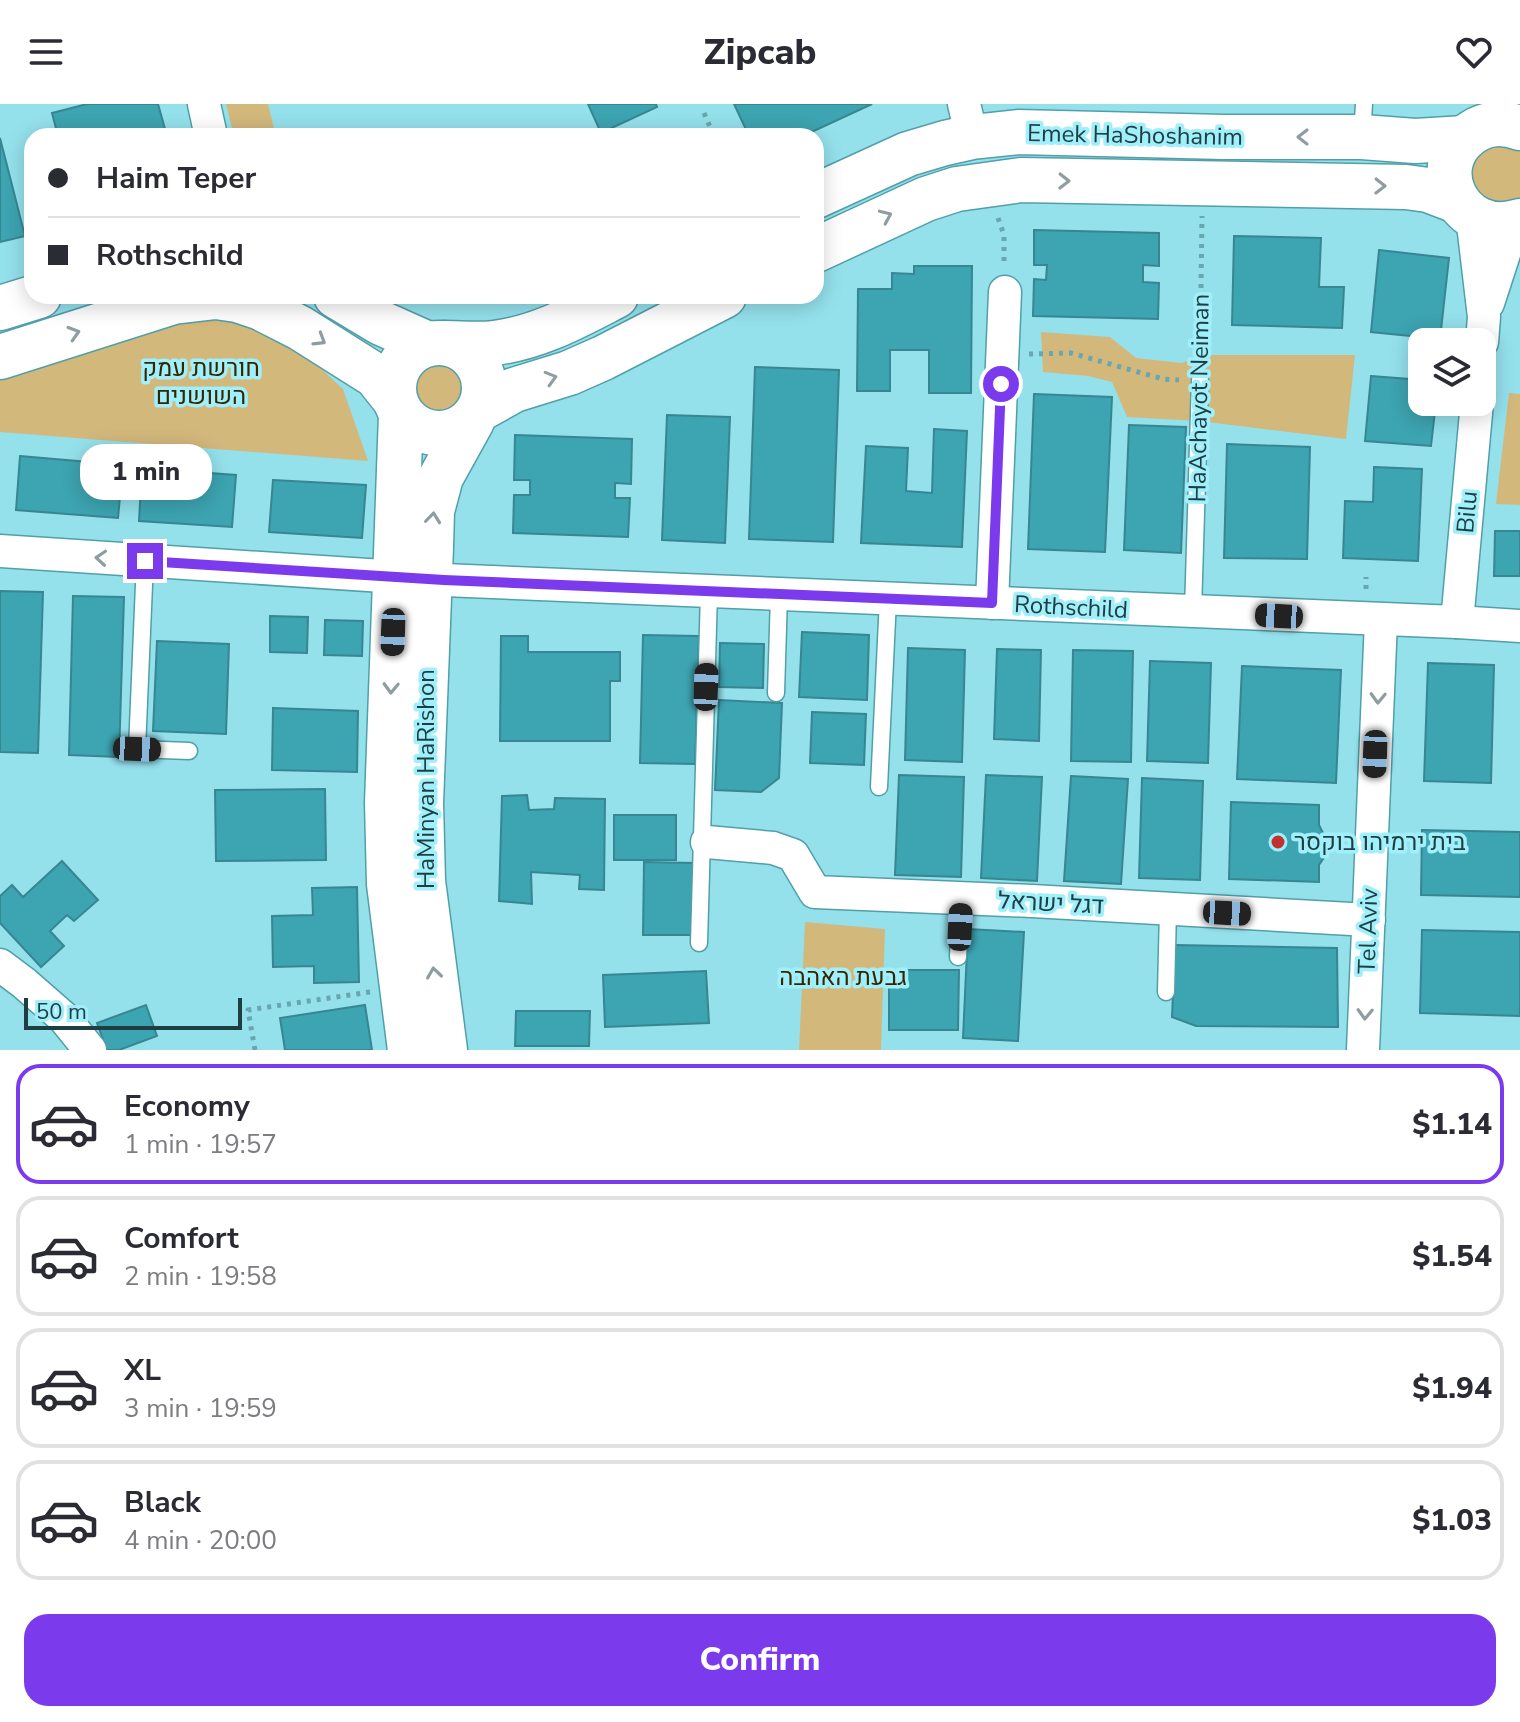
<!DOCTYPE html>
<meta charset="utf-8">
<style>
body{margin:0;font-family:"Nunito Sans",Heebo,sans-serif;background:#f2f2f3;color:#2b2b33;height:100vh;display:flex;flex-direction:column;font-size:30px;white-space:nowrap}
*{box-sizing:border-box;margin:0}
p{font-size:26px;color:#7c7c81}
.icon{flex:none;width:44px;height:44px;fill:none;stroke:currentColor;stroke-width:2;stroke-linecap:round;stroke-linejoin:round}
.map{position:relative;height:946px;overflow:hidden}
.details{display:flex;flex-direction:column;background:#fff;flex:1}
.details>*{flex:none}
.top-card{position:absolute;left:24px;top:24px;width:800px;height:176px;border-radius:24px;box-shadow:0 4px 20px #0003;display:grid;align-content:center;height:176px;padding:0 24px;background:#fff}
.buttons{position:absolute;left:1408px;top:224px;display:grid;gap:16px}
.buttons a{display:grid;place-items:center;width:88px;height:88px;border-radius:16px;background:#fff;box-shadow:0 4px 20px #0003;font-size:40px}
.scale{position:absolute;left:24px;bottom:20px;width:218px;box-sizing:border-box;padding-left:8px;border:4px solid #1d3e42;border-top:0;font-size:22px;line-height:28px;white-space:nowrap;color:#1d3e42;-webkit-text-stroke:6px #a1effa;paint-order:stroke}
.end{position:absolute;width:36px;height:36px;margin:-18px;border:10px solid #7c3aed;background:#fff;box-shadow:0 0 0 4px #fff}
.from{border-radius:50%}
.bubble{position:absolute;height:56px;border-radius:24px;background:#fff;box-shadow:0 4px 20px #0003;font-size:26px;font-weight:800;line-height:56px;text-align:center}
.car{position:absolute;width:24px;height:48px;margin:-24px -12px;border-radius:10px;box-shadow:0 0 6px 2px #0007;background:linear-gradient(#222 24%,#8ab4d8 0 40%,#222 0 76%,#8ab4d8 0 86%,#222 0)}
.top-card b{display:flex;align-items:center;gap:28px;height:76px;font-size:30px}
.top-card b+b{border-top:2px solid #e1e1e2}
.top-card i{width:20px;height:20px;background:#2b2b33}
ul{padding:14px 0 0;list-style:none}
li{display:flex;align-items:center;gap:24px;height:120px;margin:0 16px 12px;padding:0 8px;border:4px solid #e1e1e2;border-radius:24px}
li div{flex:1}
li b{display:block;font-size:30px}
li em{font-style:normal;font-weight:800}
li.active{border-color:#7c3aed}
li>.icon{width:72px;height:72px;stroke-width:1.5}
.primary-button{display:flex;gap:16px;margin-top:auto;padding:16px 24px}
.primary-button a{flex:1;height:92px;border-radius:24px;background:#7c3aed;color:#fff;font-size:32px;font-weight:800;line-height:92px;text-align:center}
header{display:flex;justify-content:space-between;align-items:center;height:104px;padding:0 24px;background:#fff;font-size:36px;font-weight:800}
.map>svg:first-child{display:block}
.green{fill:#d3b87c}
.building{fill:#3da4b1;stroke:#378691;stroke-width:2}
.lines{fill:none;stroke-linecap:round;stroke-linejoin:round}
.lane-casing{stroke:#519fa9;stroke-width:19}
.street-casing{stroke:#519fa9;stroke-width:35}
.secondary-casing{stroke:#519fa9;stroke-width:47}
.path{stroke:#69a6af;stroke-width:5;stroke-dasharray:4 6;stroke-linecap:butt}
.lane{stroke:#fff;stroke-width:16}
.street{stroke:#fff;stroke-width:32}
.secondary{stroke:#fff;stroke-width:44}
.oneway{stroke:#8e9ea0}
.route{stroke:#7c3aed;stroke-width:10}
.poi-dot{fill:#c0322d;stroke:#a1effa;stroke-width:3}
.labels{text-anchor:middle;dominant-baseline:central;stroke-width:7;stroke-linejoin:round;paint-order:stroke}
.street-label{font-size:24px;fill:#1d3e42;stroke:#a1effa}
.park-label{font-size:24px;fill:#352600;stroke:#a1effa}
.poi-label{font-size:24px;fill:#1d3e42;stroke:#a1effa;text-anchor:start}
</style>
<header><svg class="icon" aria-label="menu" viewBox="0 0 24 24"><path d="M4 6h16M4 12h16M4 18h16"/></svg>Zipcab<svg class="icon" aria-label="heart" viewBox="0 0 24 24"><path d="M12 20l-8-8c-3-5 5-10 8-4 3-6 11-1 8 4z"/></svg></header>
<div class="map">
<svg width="1520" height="946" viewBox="0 0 1520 946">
<rect width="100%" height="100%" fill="#94e1ec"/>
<g class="green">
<polygon points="226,0 268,0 276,32 234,32"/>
<polygon points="1520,30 1520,110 1483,112 1459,51"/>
<polygon points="198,210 238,217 314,258 343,285 368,357 0,328 0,269"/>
<polygon points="1041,228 1110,233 1136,254 1182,259 1200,251 1355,251 1346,335 1199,317 1127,313 1112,278 1088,272 1043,268"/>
<path d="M411,255L469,256C482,274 483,285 470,302C452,326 444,330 416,317L399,281L403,267Z"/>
<polygon points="1509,289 1520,290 1520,401 1496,400"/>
<polygon points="805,818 885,825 881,946 799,946"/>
</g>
<g class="building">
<polygon points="87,0 158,0 167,32 58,32 52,9"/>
<polygon points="588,0 656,0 657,3 601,29"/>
<polygon points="734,0 872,0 803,32 749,32"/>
<polygon points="0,34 25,132 0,138"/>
<polygon points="1034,126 1159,129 1159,162 1143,161 1143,178 1159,179 1158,215 1033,212 1034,175 1046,176 1047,161 1034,161"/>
<polygon points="1234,132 1321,134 1319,183 1344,183 1342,224 1232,221"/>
<polygon points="1379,146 1449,154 1440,235 1371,228"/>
<polygon points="914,162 972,162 971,289 929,289 929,246 890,246 890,287 857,287 858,185 892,185 892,169 914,170"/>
<polygon points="755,263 839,266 833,438 749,435"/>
<polygon points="1371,272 1422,276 1422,298 1436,298 1431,342 1365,337"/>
<polygon points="1034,290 1112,293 1105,448 1028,445"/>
<polygon points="667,311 730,313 725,439 662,436"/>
<polygon points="1129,321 1186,323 1181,449 1124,446"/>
<polygon points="934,325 967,327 962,443 861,439 866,342 908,344 906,387 932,389"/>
<polygon points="515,331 632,335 631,380 615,379 615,394 630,394 628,433 513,429 514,391 530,391 530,376 514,376"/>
<polygon points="1227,340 1310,343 1307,455 1224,454"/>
<polygon points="20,352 123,361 118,414 16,406"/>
<polygon points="1374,363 1422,365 1418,457 1343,454 1345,397 1373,398"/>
<polygon points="142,364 236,371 232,423 139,417"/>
<polygon points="273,376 366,381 362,434 269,428"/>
<polygon points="1495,427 1520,427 1520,472 1494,472"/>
<polygon points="0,487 43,488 38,649 0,648"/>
<polygon points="73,492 124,493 119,653 69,651"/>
<polygon points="270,512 308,513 307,549 270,548"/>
<polygon points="325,516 363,517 362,552 324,551"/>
<polygon points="802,528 869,531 867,596 799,593"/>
<polygon points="643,531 699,532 695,660 640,659"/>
<polygon points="501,532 528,532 528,548 620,548 620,577 610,577 610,637 500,637"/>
<polygon points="157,537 229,540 226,630 153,627"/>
<polygon points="720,539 764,540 763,584 719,583"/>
<polygon points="908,544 965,546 962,658 905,656"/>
<polygon points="997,545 1041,546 1039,637 994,635"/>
<polygon points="1073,546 1133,547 1131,658 1071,657"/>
<polygon points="1150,557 1211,559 1208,659 1147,657"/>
<polygon points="1428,559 1494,561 1491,679 1424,677"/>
<polygon points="1242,562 1341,566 1336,679 1237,675"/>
<polygon points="719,596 782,599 779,674 761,688 715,686"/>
<polygon points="273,604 358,607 357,668 272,666"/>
<polygon points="812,608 866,610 864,661 810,659"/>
<polygon points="899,671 964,673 961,773 895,771"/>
<polygon points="986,671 1042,673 1037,777 981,774"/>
<polygon points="1071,672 1128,675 1121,780 1064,777"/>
<polygon points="1142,674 1203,677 1200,776 1139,774"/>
<polygon points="325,685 326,756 216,757 215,686"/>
<polygon points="527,691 529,706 554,705 555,694 605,695 604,786 579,785 580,771 531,768 532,800 499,797 502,692"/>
<polygon points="1231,698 1319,701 1319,721 1325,733 1327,743 1325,752 1319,761 1319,778 1229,775"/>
<rect x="614" y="711" width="62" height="45"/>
<polygon points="1422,726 1520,728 1520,793 1421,791"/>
<polygon points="62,757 98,796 74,817 67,811 50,827 64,842 41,863 0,819 0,792 12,781 23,793"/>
<polygon points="644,758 695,759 694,831 643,831"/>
<polygon points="357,783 359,878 314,879 314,862 273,863 272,812 313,811 312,784"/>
<polygon points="968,825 1024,828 1018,937 963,934"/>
<polygon points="1422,826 1520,828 1520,912 1420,909"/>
<polygon points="1175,841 1337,844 1338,923 1196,922 1172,913"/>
<polygon points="907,866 959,866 958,926 889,926 889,879 907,880"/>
<polygon points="706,867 709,919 605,923 603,871"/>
<polygon points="146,901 157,932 119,946 107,946 97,919"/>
<polygon points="365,901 372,946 285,946 280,914"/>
<polygon points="516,907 590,907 589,942 515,942"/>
</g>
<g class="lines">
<defs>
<g id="lane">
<polyline points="1362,32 1364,0"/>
<polyline points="145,457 137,645 189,647"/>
<polyline points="1193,508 1200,276"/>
<polyline points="776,589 779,491"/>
<polyline points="879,683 888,495"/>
<polyline points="699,839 709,488"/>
<polyline points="958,853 961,794"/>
<polyline points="1166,888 1168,806"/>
</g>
<g id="street">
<polyline points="204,0 211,32"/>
<polyline points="964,0 972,33"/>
<polyline points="1472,112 1484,213 1482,238"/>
<polyline points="1488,199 1514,119"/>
<polyline points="0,447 444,476 1457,518 1520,522"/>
<polyline points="992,499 1005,188"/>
<polyline points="1457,518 1477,298"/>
<polyline points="707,738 773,744 793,751 815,788 1032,797 1369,816"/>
<polyline points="0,861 24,879 64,914 90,946"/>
<polyline points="1363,946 1381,516"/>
</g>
<g id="secondary">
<path d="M1520,24C1506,19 1492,18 1478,25C1421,55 1457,137 1520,117"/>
<polyline points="816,92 908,50 945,39 972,33 1018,28 1224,33 1362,33 1415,37 1465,34"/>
<polyline points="816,146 926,95 957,85 1021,76 1406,83 1428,86 1457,97"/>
<polyline points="336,192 381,219 428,240"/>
<polyline points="0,204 39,192"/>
<circle cx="439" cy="284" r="45"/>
<path d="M444,239C460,239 478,241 494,239C538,234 577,212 616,192"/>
<polyline points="0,253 173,198 216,193 237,196 261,204 300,224 376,272 395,296"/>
<polyline points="480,305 514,286 569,269 603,254 724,192"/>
<polyline points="401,310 387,699 389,780 410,946"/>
<polyline points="445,946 423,777 421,699 431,443 432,407 441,373 472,317"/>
</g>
</defs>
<use href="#lane" class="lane-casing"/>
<use href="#street" class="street-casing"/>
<use href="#secondary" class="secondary-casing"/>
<g class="path">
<polyline points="704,9 714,32"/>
<polyline points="998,114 1004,131 1004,159"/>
<polyline points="1029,250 1071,249 1163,275 1179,276"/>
<polyline points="1200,254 1202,112"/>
<polyline points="1366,485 1366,473"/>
<polyline points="255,946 248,906 370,888"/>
</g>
<use href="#lane" class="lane"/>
<use href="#street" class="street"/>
<use href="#secondary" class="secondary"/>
</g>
<defs><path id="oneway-chevron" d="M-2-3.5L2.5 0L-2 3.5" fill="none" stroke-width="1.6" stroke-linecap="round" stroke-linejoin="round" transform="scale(2)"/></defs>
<g class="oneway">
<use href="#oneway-chevron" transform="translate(1303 33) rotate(-180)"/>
<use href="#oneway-chevron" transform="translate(1064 77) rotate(1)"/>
<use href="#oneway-chevron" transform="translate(1380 82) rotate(1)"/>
<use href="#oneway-chevron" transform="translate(886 112) rotate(-24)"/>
<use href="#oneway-chevron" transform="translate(74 229) rotate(-17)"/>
<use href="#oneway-chevron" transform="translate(320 236) rotate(32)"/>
<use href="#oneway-chevron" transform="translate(551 274) rotate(-16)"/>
<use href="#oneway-chevron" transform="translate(433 414) rotate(-84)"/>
<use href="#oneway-chevron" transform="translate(101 454) rotate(-176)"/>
<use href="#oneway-chevron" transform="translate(391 584) rotate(92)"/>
<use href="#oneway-chevron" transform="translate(1378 594) rotate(92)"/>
<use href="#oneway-chevron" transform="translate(434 869) rotate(-98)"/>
<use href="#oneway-chevron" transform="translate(1365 910) rotate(92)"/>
</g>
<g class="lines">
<polyline class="route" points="145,457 444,476 992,499 1001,280"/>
</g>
<circle class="poi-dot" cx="1278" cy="738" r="8"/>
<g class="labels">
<g class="street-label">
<text transform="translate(1135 31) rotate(1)">Emek HaShoshanim</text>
<text transform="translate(1199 294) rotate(-89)">HaAchayot Neiman</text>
<text transform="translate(1467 408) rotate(-85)">Bilu</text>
<text transform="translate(1071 503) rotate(3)">Rothschild</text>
<text transform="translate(426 675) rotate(-90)">HaMinyan HaRishon</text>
<text transform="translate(1051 799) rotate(3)">דגל ישראל</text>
<text transform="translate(1368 827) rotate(-88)">Tel Aviv</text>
</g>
<g class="park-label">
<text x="201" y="264">חורשת עמק<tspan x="201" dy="28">השושנים</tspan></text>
<text x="843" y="873">גבעת האהבה</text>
</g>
<g class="poi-label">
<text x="1294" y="738">בית ירמיהו בוקסר</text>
</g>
</g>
</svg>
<div class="buttons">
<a><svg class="icon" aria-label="layers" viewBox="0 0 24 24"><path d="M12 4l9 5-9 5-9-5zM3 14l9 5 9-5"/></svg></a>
</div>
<div class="scale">50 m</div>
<i class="end from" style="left:1001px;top:280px"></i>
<i class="end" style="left:145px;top:457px"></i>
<div class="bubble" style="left:80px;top:340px;width:132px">1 min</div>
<i class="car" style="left:1279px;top:512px;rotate:273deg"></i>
<i class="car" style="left:393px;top:528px;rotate:182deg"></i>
<i class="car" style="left:706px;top:583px;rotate:2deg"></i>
<i class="car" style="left:137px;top:645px;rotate:92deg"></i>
<i class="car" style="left:1375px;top:650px;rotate:182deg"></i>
<i class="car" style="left:1227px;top:809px;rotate:93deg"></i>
<i class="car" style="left:960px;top:823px;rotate:3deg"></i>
<div class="top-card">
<b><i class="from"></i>Haim Teper</b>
<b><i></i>Rothschild</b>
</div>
</div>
<section class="details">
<ul>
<li class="active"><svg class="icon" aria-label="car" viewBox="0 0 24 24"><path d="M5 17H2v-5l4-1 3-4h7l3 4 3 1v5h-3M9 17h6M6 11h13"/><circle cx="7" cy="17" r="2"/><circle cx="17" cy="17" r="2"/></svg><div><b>Economy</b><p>1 min · 19:57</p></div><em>$1.14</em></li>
<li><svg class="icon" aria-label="car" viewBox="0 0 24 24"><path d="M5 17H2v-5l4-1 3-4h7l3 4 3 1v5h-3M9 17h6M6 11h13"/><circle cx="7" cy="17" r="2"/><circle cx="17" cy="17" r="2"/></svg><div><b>Comfort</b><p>2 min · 19:58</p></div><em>$1.54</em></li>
<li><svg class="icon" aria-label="car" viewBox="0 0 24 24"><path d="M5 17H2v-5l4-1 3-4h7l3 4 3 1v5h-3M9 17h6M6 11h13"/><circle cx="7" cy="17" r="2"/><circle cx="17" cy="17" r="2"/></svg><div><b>XL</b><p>3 min · 19:59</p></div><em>$1.94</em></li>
<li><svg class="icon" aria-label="car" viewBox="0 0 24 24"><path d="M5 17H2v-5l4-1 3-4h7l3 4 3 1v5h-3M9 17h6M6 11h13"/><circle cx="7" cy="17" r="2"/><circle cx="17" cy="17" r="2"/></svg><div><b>Black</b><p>4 min · 20:00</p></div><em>$1.03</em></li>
</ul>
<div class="primary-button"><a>Confirm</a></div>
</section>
